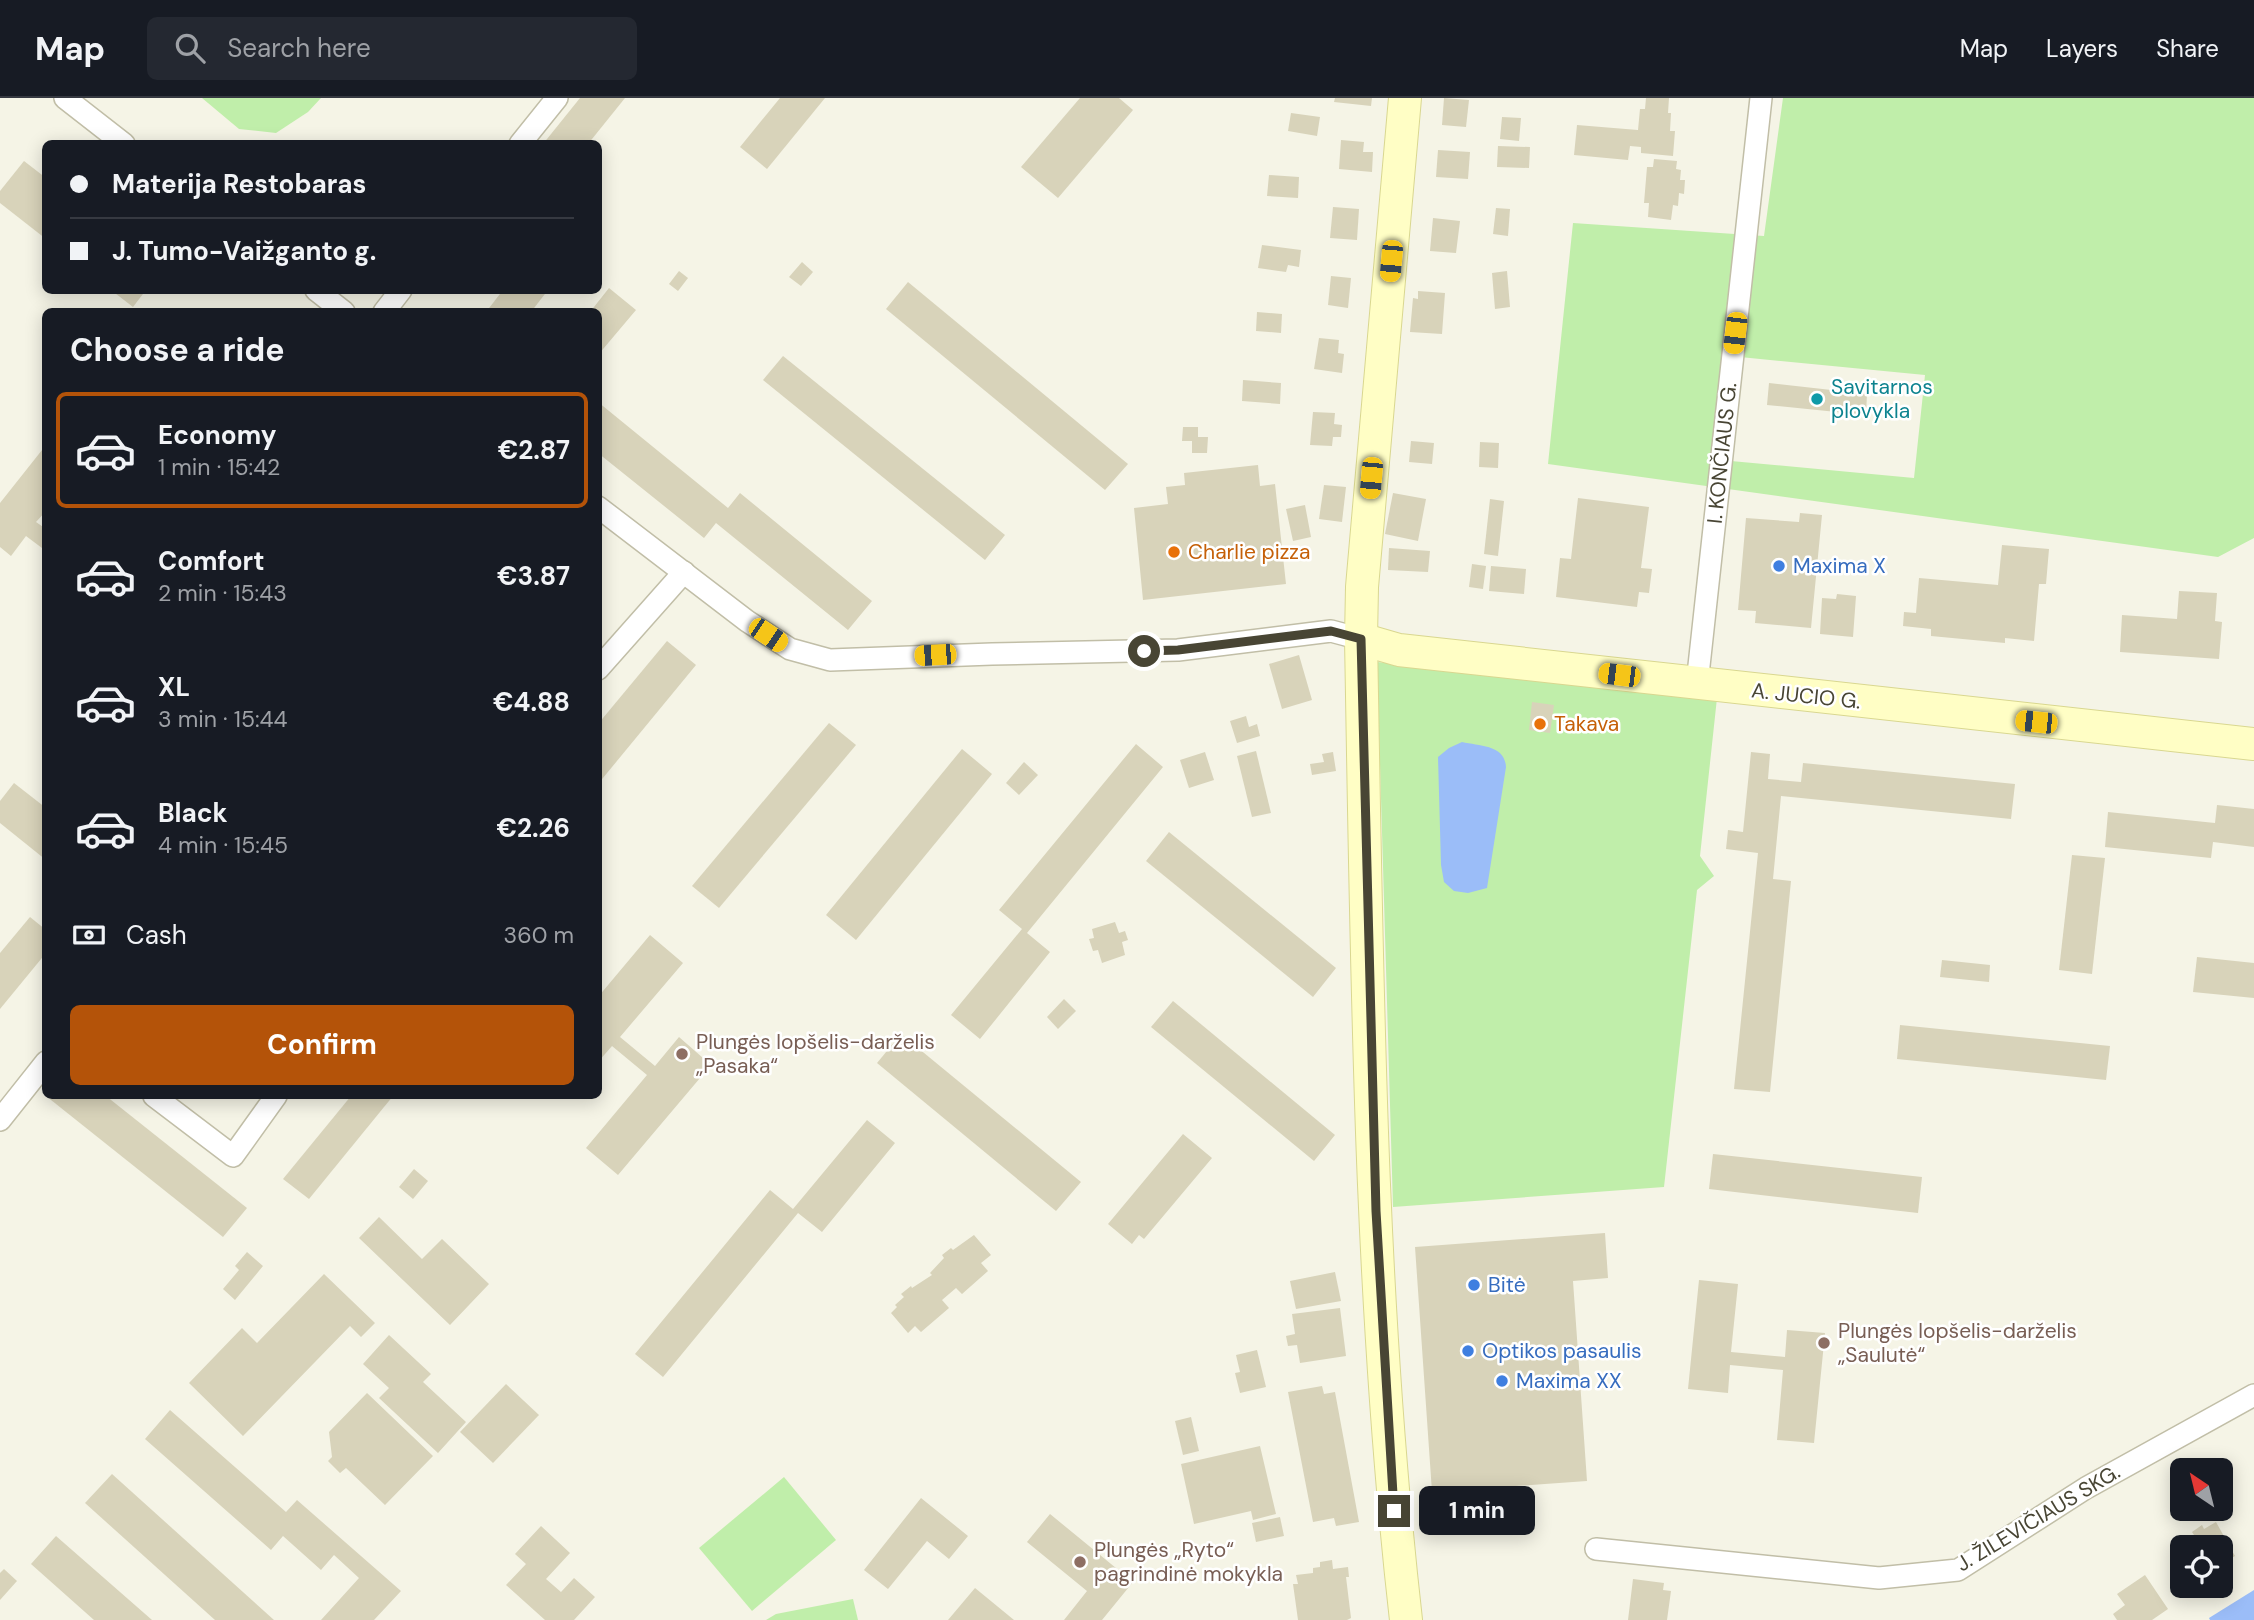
<!DOCTYPE html>
<meta charset="utf-8">
<style>
body{margin:0;font-family:"DM Sans",sans-serif;background:#242831;color:#f1f3f6;height:100vh;display:flex;flex-direction:column;font-size:26px;white-space:nowrap}
*{box-sizing:border-box;margin:0}
p{font-size:23px;color:#9ea1a6}
.icon{flex:none;width:38px;height:38px;fill:none;stroke:currentColor;stroke-width:2;stroke-linecap:round;stroke-linejoin:round}
.map{position:relative;flex:1;overflow:hidden}
.side{position:absolute;left:42px;top:210px;width:560px;height:791px;display:flex;flex-direction:column;background:#171b24;border-radius:10px;box-shadow:0 4px 18px #0003}
.side>*{flex:none}
.banner{position:absolute;left:42px;top:42px;width:560px;height:154px;border-radius:10px;box-shadow:0 4px 18px #0003;display:grid;align-content:center;height:154px;padding:0 28px;background:#171b24}
.needle{width:46px;rotate:325deg}
.tools{position:absolute;left:2170px;top:1360px;display:grid;gap:14px}
.tools a{display:grid;place-items:center;width:63px;height:63px;border-radius:10px;background:#171b24;box-shadow:0 4px 18px #0003;font-size:35px}
.end{position:absolute;width:32px;height:32px;margin:-16px;border:9px solid #484534;background:#fff;box-shadow:0 0 0 4px #fff}
.from{border-radius:50%}
.bubble{position:absolute;height:49px;border-radius:10px;background:#171b24;box-shadow:0 4px 18px #0003;font-size:23px;font-weight:700;line-height:49px;text-align:center}
.car{position:absolute;width:21px;height:42px;margin:-21px -10px;border-radius:9px;box-shadow:0 0 5px 2px #0007;background:linear-gradient(#f5c518 24%,#345 0 40%,#f5c518 0 76%,#345 0 86%,#f5c518 0)}
.banner b{display:flex;align-items:center;gap:24px;height:66px;font-size:26px}
.banner b+b{border-top:2px solid #363941}
.banner i{width:18px;height:18px;background:#f1f3f6}
ul{padding:0;list-style:none}
li{display:flex;align-items:center;gap:21px;height:116px;margin:0 14px 10px;padding:0 14px;border:4px solid transparent;border-radius:10px}
li div{flex:1}
li b{display:block;font-size:26px}
li em{font-style:normal;font-weight:700}
li.on{border-color:#b45309}
li>.icon{width:63px;height:63px;stroke-width:1.5}
h2{padding:0 28px;font-size:32px;line-height:84px}
.pay{display:flex;align-items:center;gap:18px;height:77px;padding:0 28px;font-size:26px}
.pay p{margin-inline-start:auto}
.button{display:flex;gap:14px;margin-top:auto;padding:14px 28px}
.button a{flex:1;height:80px;border-radius:10px;background:#b45309;color:#fff;font-size:28px;font-weight:700;line-height:80px;text-align:center}
header{display:flex;align-items:center;gap:42px;box-sizing:border-box;height:98px;padding:0 35px;background:#171b24;border-bottom:2px solid #363941}
header strong{font-size:33px}
nav{display:flex;gap:38px;margin-inline-start:auto;font-size:24px}
.search{width:490px;height:63px;background:#242831;display:flex;align-items:center;gap:18px;box-sizing:border-box;padding:0 24px;border-radius:10px;color:#9ea1a6;font-size:26px}
.map>svg:first-child{display:block}
.green{fill:#c0eeaa;fill-rule:evenodd}
.water{fill:#9bbdf8}
.building{fill:#d8d3ba}
.lines{fill:none;stroke-linecap:round;stroke-linejoin:round}
.street-casing{stroke:#c1bea7;stroke-width:24}
.secondary-casing{stroke:#d9d790;stroke-width:34}
.street{stroke:#fff;stroke-width:21}
.secondary{stroke:#fffec5;stroke-width:32}
.route{stroke:#484534;stroke-width:9}
.culture-dot{fill:#0f9aa8;stroke:#fff;stroke-width:2.5}
.food-dot{fill:#e8710a;stroke:#fff;stroke-width:2.5}
.shop-dot{fill:#3f7fe0;stroke:#fff;stroke-width:2.5}
.education-dot{fill:#8d6e63;stroke:#fff;stroke-width:2.5}
.labels{text-anchor:middle;dominant-baseline:central;stroke-width:5;stroke-linejoin:round;paint-order:stroke}
.culture-label{font-size:21px;fill:#0d838f;stroke:#fff;text-anchor:start}
.street-label{font-size:21px;fill:#484534;stroke:#fff}
.food-label{font-size:21px;fill:#c56008;stroke:#fff;text-anchor:start}
.shop-label{font-size:21px;fill:#366cbe;stroke:#fff;text-anchor:start}
.education-label{font-size:21px;fill:#785e54;stroke:#fff;text-anchor:start}
</style>
<header>
<strong>Map</strong>
<div class="search"><svg class="icon" aria-label="search" viewBox="0 0 24 24"><circle cx="10" cy="10" r="6"/><path d="M15 15l6 6"/></svg>Search here</div>
<nav><a>Map</a><a>Layers</a><a>Share</a></nav>
</header>
<div class="map">
<svg width="2254" height="1522" viewBox="0 0 2254 1522">
<rect width="100%" height="100%" fill="#f5f4e6"/>
<g class="green">
<polygon points="202,0 321,0 308,14 276,35 239,31"/>
<path d="M1783,0H2254V440L2218,459L1548,366L1573,125L1764,138ZM1740,259L1925,277L1914,380L1731,363Z"/>
<polygon points="1377,564 1717,600 1700,758 1714,778 1697,792 1664,1089 1393,1109"/>
<polygon points="784,1379 836,1442 752,1513 699,1450"/>
<polygon points="853,1501 858,1522 766,1522 776,1516"/>
</g>
<g class="water">
<path d="M1462,644C1480,648 1505,647 1506,669L1487,790L1468,795L1454,793L1444,784L1441,767L1438,659L1449,650Z"/>
<polygon points="2254,1492 2254,1522 2210,1522 2209,1520"/>
</g>
<g class="building">
<polygon points="580,0 625,0 588,46 543,46"/>
<polygon points="780,0 825,0 767,71 740,49"/>
<polygon points="1080,0 1119,0 1133,12 1058,100 1021,69"/>
<polygon points="1335,0 1372,0 1371,8 1334,4"/>
<polygon points="1444,0 1469,2 1466,29 1442,27"/>
<polygon points="1646,0 1669,0 1668,15 1671,15 1670,33 1675,33 1673,58 1641,55 1641,49 1630,48 1628,62 1574,57 1577,27 1638,32 1640,11 1645,11"/>
<polygon points="1291,15 1320,19 1317,38 1288,33"/>
<polygon points="1502,19 1521,20 1519,43 1500,41"/>
<polygon points="1341,42 1364,44 1363,54 1373,54 1372,74 1339,71"/>
<polygon points="1498,48 1530,49 1529,70 1497,69"/>
<polygon points="1438,52 1470,54 1468,81 1436,79"/>
<polygon points="1654,61 1677,63 1676,71 1681,72 1680,82 1685,82 1684,96 1679,95 1678,108 1673,107 1671,122 1648,119 1649,105 1644,105 1647,69 1653,69"/>
<polygon points="24,63 46,80 46,141 0,105 0,93"/>
<polygon points="1269,77 1299,79 1298,100 1267,98"/>
<polygon points="1333,109 1359,111 1357,142 1330,140"/>
<polygon points="1496,110 1510,111 1508,138 1493,136"/>
<polygon points="1433,120 1460,123 1456,155 1430,153"/>
<polygon points="1262,147 1301,152 1299,169 1288,167 1286,174 1258,170"/>
<polygon points="802,164 813,174 801,188 789,179"/>
<polygon points="679,173 688,180 678,193 669,186"/>
<polygon points="1507,173 1510,209 1495,211 1492,175"/>
<polygon points="1331,178 1351,180 1348,210 1328,207"/>
<polygon points="908,184 1128,366 1105,392 886,211"/>
<polygon points="609,190 636,212 598,257 598,214 590,214"/>
<polygon points="111,192 146,192 133,209"/>
<polygon points="503,192 548,192 531,214 486,214"/>
<polygon points="1418,193 1445,195 1442,236 1410,234 1413,200 1418,201"/>
<polygon points="1257,214 1282,216 1281,235 1256,233"/>
<polygon points="1319,240 1339,242 1338,255 1344,256 1342,275 1314,271"/>
<polygon points="783,258 1005,437 985,462 763,282"/>
<polygon points="1243,282 1281,285 1280,306 1242,303"/>
<polygon points="1769,285 1867,296 1866,317 1767,307"/>
<polygon points="598,304 728,410 740,395 872,503 848,532 716,425 704,440 598,355"/>
<polygon points="1313,314 1335,315 1334,326 1342,327 1341,339 1333,339 1332,348 1310,347"/>
<polygon points="1183,329 1198,329 1198,339 1208,339 1207,355 1192,355 1192,343 1182,343"/>
<polygon points="1411,343 1434,345 1432,366 1409,364"/>
<polygon points="1480,344 1499,345 1498,370 1479,369"/>
<polygon points="46,347 46,413 36,424 46,431 46,453 26,438 11,458 0,449 0,405"/>
<polygon points="1258,367 1260,388 1275,386 1286,486 1143,502 1134,410 1168,406 1166,389 1185,387 1184,375"/>
<polygon points="1324,387 1346,389 1342,424 1319,421"/>
<polygon points="1393,395 1426,401 1418,443 1385,436"/>
<polygon points="1578,400 1649,409 1641,470 1652,471 1649,495 1639,494 1637,509 1556,499 1560,460 1571,461"/>
<polygon points="1490,401 1504,403 1498,458 1484,456"/>
<polygon points="1305,407 1311,439 1293,443 1286,411"/>
<polygon points="1800,415 1822,417 1811,530 1755,525 1756,513 1738,512 1746,420 1799,424"/>
<polygon points="2002,447 2049,451 2046,486 2039,486 2034,543 2005,540 2005,545 1931,538 1931,531 1903,528 1904,514 1916,515 1919,480 1998,487"/>
<polygon points="1389,450 1430,453 1428,474 1388,472"/>
<polygon points="1472,466 1486,468 1483,491 1469,489"/>
<polygon points="1491,468 1526,471 1524,496 1489,493"/>
<polygon points="2179,493 2217,495 2215,523 2222,524 2219,561 2120,554 2122,517 2177,521"/>
<polygon points="1837,496 1856,498 1853,539 1820,536 1822,500 1836,501"/>
<polygon points="667,543 696,567 598,686 598,626"/>
<polygon points="1299,557 1312,602 1282,611 1269,566"/>
<polygon points="1532,604 1554,607 1550,635 1529,632"/>
<polygon points="1246,618 1249,629 1257,626 1260,638 1237,645 1230,623"/>
<polygon points="829,625 856,647 719,810 692,788"/>
<polygon points="1136,646 1163,669 1027,835 1050,854 980,941 951,917 1022,831 999,812"/>
<polygon points="962,651 992,676 856,842 826,817"/>
<polygon points="1256,653 1271,715 1252,719 1237,658"/>
<polygon points="1205,654 1214,682 1189,690 1180,662"/>
<polygon points="1333,654 1336,673 1312,677 1310,666 1324,664 1322,656"/>
<polygon points="1751,654 1770,656 1768,681 1801,684 1803,665 2015,686 2011,721 1781,698 1773,781 1791,783 1770,994 1734,991 1758,755 1726,751 1728,732 1743,734"/>
<polygon points="1024,664 1038,677 1019,697 1006,685"/>
<polygon points="14,685 46,710 46,762 0,725 0,703"/>
<polygon points="2217,707 2254,711 2254,749 2213,744 2211,760 2105,749 2108,714 2215,725"/>
<polygon points="1169,734 1336,870 1313,899 1146,763"/>
<polygon points="2072,757 2105,760 2092,876 2059,872"/>
<polygon points="30,819 46,832 46,855 0,911 0,855"/>
<polygon points="1115,824 1119,835 1125,833 1128,842 1122,844 1125,857 1102,865 1098,852 1093,853 1089,841 1094,840 1092,831"/>
<polygon points="650,837 683,865 620,939 655,968 679,939 711,967 618,1077 586,1050 647,977 612,948 598,964 598,899"/>
<polygon points="2197,859 2254,865 2254,900 2193,894"/>
<polygon points="1942,862 1990,867 1989,884 1940,879"/>
<polygon points="1064,901 1076,913 1058,931 1047,919"/>
<polygon points="1173,903 1335,1037 1314,1063 1151,929"/>
<polygon points="1900,927 2110,948 2106,982 1897,961"/>
<polygon points="901,936 1081,1084 1056,1113 877,965"/>
<polygon points="46,998 106,998 247,1110 223,1139"/>
<polygon points="351,998 393,998 309,1101 283,1081"/>
<polygon points="867,1022 895,1045 822,1134 798,1115 663,1279 635,1256 770,1092 793,1111"/>
<polygon points="1183,1036 1212,1060 1144,1141 1139,1137 1132,1146 1108,1126"/>
<polygon points="1713,1056 1922,1079 1918,1115 1709,1091"/>
<polygon points="414,1071 428,1083 413,1101 399,1089"/>
<polygon points="379,1119 422,1161 442,1141 489,1186 450,1227 359,1140"/>
<polygon points="1605,1135 1608,1180 1573,1183 1587,1383 1432,1394 1415,1149"/>
<polygon points="974,1137 991,1157 981,1165 988,1173 962,1196 956,1190 942,1202 949,1210 921,1234 915,1228 908,1235 891,1215 897,1209 895,1207 904,1199 901,1196 911,1188 912,1190 932,1177 930,1175 944,1160 942,1157 951,1150 953,1152"/>
<polygon points="247,1154 263,1168 235,1202 223,1191 239,1172 235,1168"/>
<polygon points="1335,1174 1341,1203 1296,1211 1290,1183"/>
<polygon points="324,1176 375,1225 361,1239 350,1228 243,1338 189,1285 242,1230 257,1245"/>
<polygon points="1699,1182 1738,1186 1731,1254 1785,1259 1787,1232 1825,1235 1814,1345 1777,1342 1783,1272 1730,1267 1728,1295 1688,1291"/>
<polygon points="1340,1210 1346,1258 1300,1265 1297,1247 1288,1248 1286,1238 1295,1236 1292,1216"/>
<polygon points="389,1237 431,1276 423,1284 466,1324 438,1355 379,1300 389,1290 363,1266"/>
<polygon points="1257,1252 1266,1289 1240,1295 1235,1275 1240,1274 1236,1257"/>
<polygon points="506,1286 539,1317 493,1365 460,1334"/>
<polygon points="1322,1288 1324,1296 1335,1294 1359,1424 1336,1428 1334,1420 1313,1424 1288,1294"/>
<polygon points="367,1295 433,1358 385,1407 346,1370 340,1375 328,1363 332,1359 329,1334"/>
<polygon points="170,1312 286,1414 297,1402 401,1493 374,1522 321,1522 359,1480 334,1457 321,1472 283,1438 271,1452 145,1341"/>
<polygon points="1191,1319 1199,1353 1183,1357 1175,1323"/>
<polygon points="1260,1348 1276,1416 1253,1422 1251,1413 1194,1426 1181,1366"/>
<polygon points="112,1376 274,1522 215,1522 85,1405"/>
<polygon points="921,1400 968,1438 949,1461 927,1443 888,1491 864,1472"/>
<polygon points="1050,1416 1133,1484 1102,1522 1064,1522 1087,1493 1027,1444"/>
<polygon points="1280,1419 1284,1438 1256,1444 1252,1425"/>
<polygon points="2216,1424 2235,1458 2221,1466 2221,1449 2186,1449 2183,1443 2194,1437 2192,1434 2202,1427 2204,1431"/>
<polygon points="541,1428 570,1455 546,1481 561,1494 574,1480 595,1499 574,1522 545,1522 506,1487 526,1466 515,1456"/>
<polygon points="56,1438 152,1522 94,1522 31,1466"/>
<polygon points="1332,1462 1333,1471 1348,1469 1349,1479 1346,1479 1351,1520 1347,1522 1298,1522 1293,1486 1298,1486 1296,1477 1313,1475 1313,1470 1320,1469 1320,1464"/>
<polygon points="4,1471 17,1483 0,1502 0,1475"/>
<polygon points="2145,1477 2168,1511 2152,1522 2117,1522 2113,1516 2125,1507 2117,1496"/>
<polygon points="1633,1481 1664,1485 1663,1492 1671,1493 1667,1522 1628,1522"/>
<polygon points="975,1490 1014,1522 948,1522"/>
</g>
<g class="lines">
<defs>
<g id="street">
<polyline points="65,0 124,46"/>
<polyline points="520,46 557,0"/>
<polyline points="316,192 344,214"/>
<polyline points="384,214 401,192"/>
<polyline points="598,409 747,523 790,551 830,562 992,556 1178,552 1331,533 1361,541"/>
<polyline points="598,571 684,474"/>
<polyline points="1697,586 1761,0"/>
<polyline points="154,998 233,1058 276,998"/>
<polyline points="0,1022 46,964"/>
<polyline points="1596,1451 1879,1480 1958,1472 2086,1390 2254,1297"/>
</g>
<g id="secondary">
<path d="M1405,0L1362,489L1361,541C1367,867 1369,1197 1406,1522"/>
<polyline points="1361,541 1399,552 2254,646"/>
</g>
</defs>
<use href="#street" class="street-casing"/>
<use href="#secondary" class="secondary-casing"/>
<use href="#street" class="street"/>
<use href="#secondary" class="secondary"/>
</g>
<g class="lines">
<polyline class="route" points="1144,553 1178,552 1331,533 1361,541 1376,1113 1394,1413"/>
</g>
<circle class="culture-dot" cx="1817" cy="301" r="7"/>
<g class="food-dot">
<circle cx="1174" cy="454" r="7"/>
<circle cx="1540" cy="626" r="7"/>
</g>
<g class="shop-dot">
<circle cx="1779" cy="468" r="7"/>
<circle cx="1474" cy="1187" r="7"/>
<circle cx="1468" cy="1253" r="7"/>
<circle cx="1502" cy="1283" r="7"/>
</g>
<g class="education-dot">
<circle cx="682" cy="956" r="7"/>
<circle cx="1824" cy="1245" r="7"/>
<circle cx="1080" cy="1464" r="7"/>
</g>
<g class="labels">
<g class="culture-label">
<text x="1831" y="289">Savitarnos<tspan x="1831" dy="24">plovykla</tspan></text>
</g>
<g class="street-label">
<text transform="translate(1722 355) rotate(-84)">I. KONČIAUS G.</text>
<text transform="translate(1806 598) rotate(6)">A. JUCIO G.</text>
<text transform="translate(2038 1420) rotate(-31)">J. ŽILEVIČIAUS SKG.</text>
</g>
<g class="food-label">
<text x="1188" y="454">Charlie pizza</text>
<text x="1554" y="626">Takava</text>
</g>
<g class="shop-label">
<text x="1793" y="468">Maxima X</text>
<text x="1488" y="1187">Bitė</text>
<text x="1482" y="1253">Optikos pasaulis</text>
<text x="1516" y="1283">Maxima XX</text>
</g>
<g class="education-label">
<text x="696" y="944">Plungės lopšelis-darželis<tspan x="696" dy="24">„Pasaka“</tspan></text>
<text x="1838" y="1233">Plungės lopšelis-darželis<tspan x="1838" dy="24">„Saulutė“</tspan></text>
<text x="1094" y="1452">Plungės „Ryto“<tspan x="1094" dy="24">pagrindinė mokykla</tspan></text>
</g>
</g>
</svg>
<div class="tools">
<a><svg class="needle" viewBox="-14 -14 28 28"><path d="M0-13l5 13h-10z" fill="#e53935"/><path d="M0 13l5-13h-10z" fill="#9ea1a6"/></svg></a>
<a><svg class="icon" aria-label="locate" viewBox="0 0 24 24"><circle cx="12" cy="12" r="6"/><path d="M12 2v4M12 18v4M2 12h4M18 12h4"/></svg></a>
</div>
<i class="end from" style="left:1144px;top:553px"></i>
<i class="end" style="left:1394px;top:1413px"></i>
<div class="bubble" style="left:1419px;top:1388px;width:116px">1 min</div>
<i class="car" style="left:1391px;top:163px;rotate:185deg"></i>
<i class="car" style="left:1735px;top:235px;rotate:187deg"></i>
<i class="car" style="left:1371px;top:380px;rotate:185deg"></i>
<i class="car" style="left:768px;top:537px;rotate:124deg"></i>
<i class="car" style="left:935px;top:557px;rotate:267deg"></i>
<i class="car" style="left:1619px;top:577px;rotate:277deg"></i>
<i class="car" style="left:2036px;top:624px;rotate:276deg"></i>
<div class="banner">
<b><i class="from"></i>Materija Restobaras</b>
<b><i></i>J. Tumo-Vaižganto g.</b>
</div>
<section class="side">
<h2>Choose a ride</h2>
<ul>
<li class="on"><svg class="icon" aria-label="car" viewBox="0 0 24 24"><path d="M5 17H2v-5l4-1 3-4h7l3 4 3 1v5h-3M9 17h6M6 11h13"/><circle cx="7" cy="17" r="2"/><circle cx="17" cy="17" r="2"/></svg><div><b>Economy</b><p>1 min · 15:42</p></div><em>€2.87</em></li>
<li><svg class="icon" aria-label="car" viewBox="0 0 24 24"><path d="M5 17H2v-5l4-1 3-4h7l3 4 3 1v5h-3M9 17h6M6 11h13"/><circle cx="7" cy="17" r="2"/><circle cx="17" cy="17" r="2"/></svg><div><b>Comfort</b><p>2 min · 15:43</p></div><em>€3.87</em></li>
<li><svg class="icon" aria-label="car" viewBox="0 0 24 24"><path d="M5 17H2v-5l4-1 3-4h7l3 4 3 1v5h-3M9 17h6M6 11h13"/><circle cx="7" cy="17" r="2"/><circle cx="17" cy="17" r="2"/></svg><div><b>XL</b><p>3 min · 15:44</p></div><em>€4.88</em></li>
<li><svg class="icon" aria-label="car" viewBox="0 0 24 24"><path d="M5 17H2v-5l4-1 3-4h7l3 4 3 1v5h-3M9 17h6M6 11h13"/><circle cx="7" cy="17" r="2"/><circle cx="17" cy="17" r="2"/></svg><div><b>Black</b><p>4 min · 15:45</p></div><em>€2.26</em></li>
</ul>
<div class="pay"><svg class="icon" aria-label="cash" viewBox="0 0 24 24"><path d="M3 7h18v10H3z"/><circle cx="12" cy="12" r="2"/></svg>Cash<p>360 m</p></div>
<div class="button"><a>Confirm</a></div>
</section>
</div>
